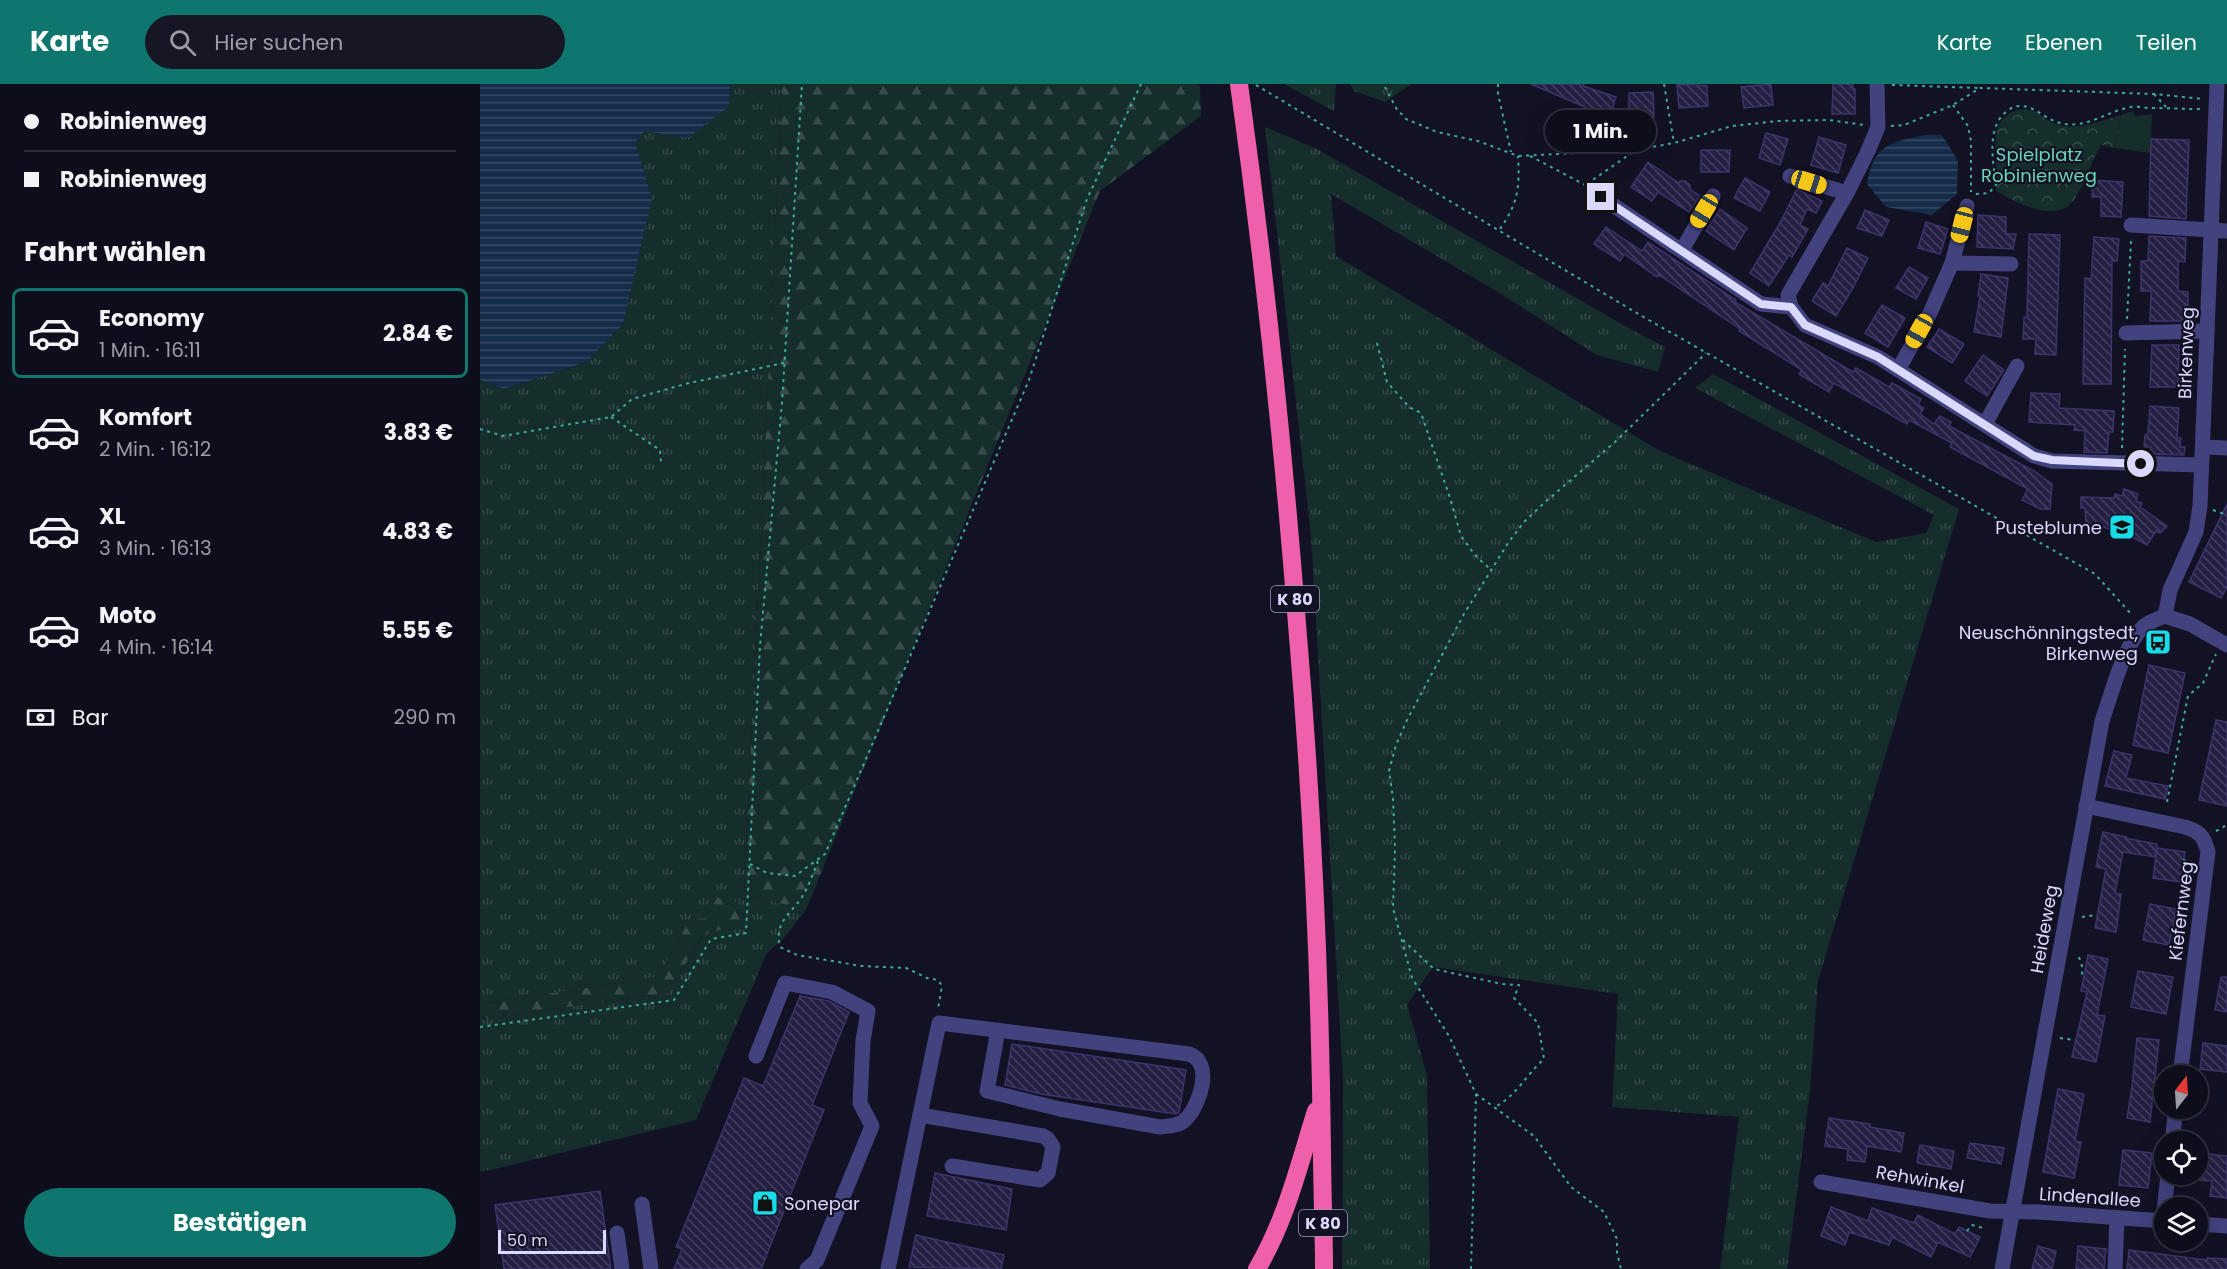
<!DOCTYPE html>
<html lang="de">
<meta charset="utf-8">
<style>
body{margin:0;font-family:Poppins,sans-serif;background:#171624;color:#f1f3f6;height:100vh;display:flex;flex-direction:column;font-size:22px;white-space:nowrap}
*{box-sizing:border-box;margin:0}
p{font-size:20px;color:#9b9ca3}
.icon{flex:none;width:33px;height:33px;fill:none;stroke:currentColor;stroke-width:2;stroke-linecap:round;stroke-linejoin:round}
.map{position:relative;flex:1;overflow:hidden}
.panel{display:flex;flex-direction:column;background:#0e0d1b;width:480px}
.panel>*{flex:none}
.banner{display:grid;align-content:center;height:132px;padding:0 24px;background:#0e0d1b}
.needle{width:39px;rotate:17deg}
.fabs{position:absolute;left:1674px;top:981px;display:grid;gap:12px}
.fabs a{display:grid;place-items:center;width:54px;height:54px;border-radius:50%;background:#0e0d1b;box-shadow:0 6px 24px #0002,0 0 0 2px #2e2d3a;font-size:30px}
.scale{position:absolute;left:18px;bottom:15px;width:108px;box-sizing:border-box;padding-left:6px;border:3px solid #dad8fb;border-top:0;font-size:16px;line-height:21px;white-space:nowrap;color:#dad8fb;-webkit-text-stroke:4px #131124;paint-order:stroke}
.end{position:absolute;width:27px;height:27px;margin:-14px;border:8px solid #dad8fb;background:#111;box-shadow:0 0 0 3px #111}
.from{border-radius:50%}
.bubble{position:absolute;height:42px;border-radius:21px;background:#0e0d1b;box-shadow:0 6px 24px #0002,0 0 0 2px #2e2d3a;font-size:20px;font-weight:700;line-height:42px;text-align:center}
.car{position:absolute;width:18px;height:36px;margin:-18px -9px;border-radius:8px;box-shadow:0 0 4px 2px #0007;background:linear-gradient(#f5c518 24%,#345 0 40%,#f5c518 0 76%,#345 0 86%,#f5c518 0)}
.banner b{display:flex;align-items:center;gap:21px;height:57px;font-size:22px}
.banner b+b{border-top:2px solid #2e2d3a}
.banner i{width:15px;height:15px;background:#f1f3f6}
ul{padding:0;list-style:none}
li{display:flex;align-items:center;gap:18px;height:90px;margin:0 12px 9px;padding:0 12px;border:3px solid transparent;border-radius:9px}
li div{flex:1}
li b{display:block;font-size:22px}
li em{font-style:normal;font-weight:700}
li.current{border-color:#0f766e}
li>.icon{width:54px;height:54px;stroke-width:1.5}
h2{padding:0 24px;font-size:27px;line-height:72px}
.pay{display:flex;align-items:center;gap:15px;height:66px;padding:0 24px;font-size:22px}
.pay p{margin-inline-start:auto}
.button{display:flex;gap:12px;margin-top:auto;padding:12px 24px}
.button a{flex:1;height:69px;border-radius:36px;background:#0f766e;color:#fff;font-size:24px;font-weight:700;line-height:69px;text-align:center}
header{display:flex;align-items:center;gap:36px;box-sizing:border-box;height:84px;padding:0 30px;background:#0f766e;color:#fff}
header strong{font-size:28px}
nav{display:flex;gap:33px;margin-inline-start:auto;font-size:21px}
.search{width:420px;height:54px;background:#171624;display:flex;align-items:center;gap:15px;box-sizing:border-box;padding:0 21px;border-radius:33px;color:#9b9ca3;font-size:22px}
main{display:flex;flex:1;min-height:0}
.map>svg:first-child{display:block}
.grass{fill:url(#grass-tufts)}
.forest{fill:url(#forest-firs)}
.park{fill:url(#park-crowns)}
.garden{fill:#152d2b}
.water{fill:url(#water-rules)}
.building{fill:url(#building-back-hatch);stroke:#3c346c;stroke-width:1.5}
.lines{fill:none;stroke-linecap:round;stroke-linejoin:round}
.path{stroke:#3cab9f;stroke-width:2;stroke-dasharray:3 4.5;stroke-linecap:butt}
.minor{stroke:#41427e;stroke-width:15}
.highway{stroke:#ef60ab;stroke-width:18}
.route{stroke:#dad8fb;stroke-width:8}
.labels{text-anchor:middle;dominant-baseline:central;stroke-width:4.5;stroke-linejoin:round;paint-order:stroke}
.shield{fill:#131124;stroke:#9e9cba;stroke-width:1.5}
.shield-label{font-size:16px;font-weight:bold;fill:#dad8fb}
.park-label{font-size:18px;fill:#6bd4b5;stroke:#131124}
.street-label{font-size:18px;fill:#dad8fb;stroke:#131124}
.poi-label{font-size:18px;fill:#dad8fb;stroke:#131124;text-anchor:end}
</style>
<header>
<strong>Karte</strong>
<div class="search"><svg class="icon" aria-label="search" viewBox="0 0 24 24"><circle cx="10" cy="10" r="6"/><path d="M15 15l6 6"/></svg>Hier suchen</div>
<nav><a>Karte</a><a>Ebenen</a><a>Teilen</a></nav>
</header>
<main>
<section class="panel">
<div class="banner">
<b><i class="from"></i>Robinienweg</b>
<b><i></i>Robinienweg</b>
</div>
<h2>Fahrt wählen</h2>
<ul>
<li class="current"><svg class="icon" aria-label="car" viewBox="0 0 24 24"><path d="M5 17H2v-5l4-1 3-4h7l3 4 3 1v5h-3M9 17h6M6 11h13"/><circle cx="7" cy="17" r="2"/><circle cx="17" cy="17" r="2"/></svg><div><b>Economy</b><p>1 Min. · 16:11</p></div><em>2.84 €</em></li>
<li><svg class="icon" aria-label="car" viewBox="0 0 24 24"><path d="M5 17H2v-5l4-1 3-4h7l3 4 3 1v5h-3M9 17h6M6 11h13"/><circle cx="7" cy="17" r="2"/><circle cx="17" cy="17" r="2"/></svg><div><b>Komfort</b><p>2 Min. · 16:12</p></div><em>3.83 €</em></li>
<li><svg class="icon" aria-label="car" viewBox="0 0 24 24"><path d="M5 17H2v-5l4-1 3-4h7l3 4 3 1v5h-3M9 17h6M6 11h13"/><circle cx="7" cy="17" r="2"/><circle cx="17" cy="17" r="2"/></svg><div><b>XL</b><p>3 Min. · 16:13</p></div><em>4.83 €</em></li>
<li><svg class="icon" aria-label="car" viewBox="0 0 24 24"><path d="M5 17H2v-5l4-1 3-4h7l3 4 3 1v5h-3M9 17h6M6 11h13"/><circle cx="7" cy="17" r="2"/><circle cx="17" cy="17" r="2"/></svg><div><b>Moto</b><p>4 Min. · 16:14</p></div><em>5.55 €</em></li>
</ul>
<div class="pay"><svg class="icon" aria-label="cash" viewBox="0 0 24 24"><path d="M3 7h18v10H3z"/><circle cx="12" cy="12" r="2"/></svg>Bar<p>290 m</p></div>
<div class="button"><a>Bestätigen</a></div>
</section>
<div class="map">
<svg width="1747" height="1185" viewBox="0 0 1747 1185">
<defs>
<pattern id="grass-tufts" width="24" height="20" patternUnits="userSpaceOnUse" patternTransform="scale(1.5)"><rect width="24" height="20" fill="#152d2b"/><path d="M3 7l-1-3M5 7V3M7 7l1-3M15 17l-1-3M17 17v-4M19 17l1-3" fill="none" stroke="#364b4b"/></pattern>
<pattern id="forest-firs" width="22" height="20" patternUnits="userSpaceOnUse" patternTransform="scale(1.5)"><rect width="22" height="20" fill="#152d2b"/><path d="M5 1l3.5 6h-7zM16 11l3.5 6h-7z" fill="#364b4b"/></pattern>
<pattern id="park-crowns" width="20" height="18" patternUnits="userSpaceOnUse" patternTransform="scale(1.5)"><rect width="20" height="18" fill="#152d2b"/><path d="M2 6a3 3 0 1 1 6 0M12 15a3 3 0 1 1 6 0" fill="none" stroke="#364b4b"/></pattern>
<pattern id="water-rules" width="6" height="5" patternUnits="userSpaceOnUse" patternTransform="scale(1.5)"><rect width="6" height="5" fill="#152c4a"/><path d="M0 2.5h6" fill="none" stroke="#364a65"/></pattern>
<pattern id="building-back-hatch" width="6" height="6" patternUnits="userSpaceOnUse" patternTransform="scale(1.5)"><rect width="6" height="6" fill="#251f43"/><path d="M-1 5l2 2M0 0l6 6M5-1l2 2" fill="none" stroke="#443f5f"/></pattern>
</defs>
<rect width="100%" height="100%" fill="#131124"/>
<g class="grass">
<polygon points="250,0 302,0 264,810 326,826 303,855 287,869 216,1036 11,1086 0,1087 0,935 188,909 233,834 210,835 178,893 0,920 0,296 24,305 107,278 143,240 172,115 154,58 165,47 249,22"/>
<polygon points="804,0 856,0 854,27"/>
<polygon points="870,0 932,0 905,18 874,7"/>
<polygon points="785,43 837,65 1152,246 1185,263 1178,288 1117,271 1013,205 851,110 856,172 1180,367 1396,458 1446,449 1454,431 1215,304 1233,290 1479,425 1338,897 1330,1007 1307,1185 1240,1185 1259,1033 1132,1023 1138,910 953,883 927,920 947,991 950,1185 862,1185 863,995 831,452"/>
</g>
<g class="forest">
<polygon points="302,0 715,0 720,2 721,32 620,107 326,826 264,810"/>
<polygon points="229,812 258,818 262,845 225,847 188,909 0,935 0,920 178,893 210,835 233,834"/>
</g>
<path class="park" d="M1541,25C1559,26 1558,31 1571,38C1592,49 1621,37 1641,31L1635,64L1621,61C1611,78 1605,100 1594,116C1576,141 1536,118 1516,107C1522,79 1500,35 1541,25Z"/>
<polygon class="garden" points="1653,27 1655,32 1672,30 1670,69 1635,64 1641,31"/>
<g class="water">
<polygon points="0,0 250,0 249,22 208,54 165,47 155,58 172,115 143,240 107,278 24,305 0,296"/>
<path d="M1446,51H1462L1478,77L1477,110L1452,131L1406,123L1387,100C1394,60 1410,58 1446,51Z"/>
</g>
<g class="building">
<polygon points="1051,0 1104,0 1103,2 1136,13 1129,35 1104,27 1105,23"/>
<polygon points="1207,0 1227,2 1228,22 1199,24 1197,1"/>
<polygon points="1291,0 1293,21 1264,24 1261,3"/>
<polygon points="1353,0 1373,0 1373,5 1375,5 1375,30 1352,30"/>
<polygon points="1173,8 1174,33 1149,34 1149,9"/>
<polygon points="1286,49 1308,55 1300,81 1279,74"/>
<polygon points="1339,53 1366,61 1358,89 1331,81"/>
<polygon points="1671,55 1709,56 1706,135 1669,132"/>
<polygon points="1221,66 1250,66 1249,88 1221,88"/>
<polygon points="1168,78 1199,99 1200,97 1205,97 1210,101 1210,105 1220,112 1209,128 1178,108 1172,117 1151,103"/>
<polygon points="1265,94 1290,108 1280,127 1254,114"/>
<polygon points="1613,96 1643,98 1641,133 1621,132 1621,113 1612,113"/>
<polygon points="1317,105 1342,117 1336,129 1327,125 1320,141 1328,145 1312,173 1309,171 1289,202 1270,189 1301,137"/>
<polygon points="1240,125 1267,144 1254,166 1226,147"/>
<polygon points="1385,126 1409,136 1402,152 1377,144"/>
<polygon points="1498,131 1526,133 1526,150 1536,150 1533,165 1497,163"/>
<polygon points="1446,138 1468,145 1460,170 1438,164"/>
<polygon points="1126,143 1162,167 1168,158 1256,216 1255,218 1373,288 1376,284 1409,303 1412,299 1441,315 1438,321 1444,324 1440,330 1454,340 1460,332 1471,338 1469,342 1554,387 1572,400 1570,425 1560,425 1542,416 1548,405 1470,363 1472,359 1429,336 1427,340 1354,299 1349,308 1319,290 1322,286 1259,247 1260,245 1179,191 1177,193 1144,170 1140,177 1114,160"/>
<polygon points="1549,150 1580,151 1576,271 1555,270 1556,255 1543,255 1544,233 1547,233"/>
<polygon points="1669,152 1706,154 1705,178 1698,177 1698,207 1708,208 1708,237 1670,237 1671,207 1661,207 1661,177 1668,177"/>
<polygon points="1614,153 1639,155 1637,177 1632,177 1631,300 1603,300 1605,194 1611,195"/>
<polygon points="1367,164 1388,174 1373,204 1356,232 1332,217 1343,199 1348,202"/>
<polygon points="1429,183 1448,194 1436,215 1416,204"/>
<polygon points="1501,190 1528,194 1521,253 1494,248 1500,212 1498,212"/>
<polygon points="1402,221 1425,234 1408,263 1385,249"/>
<polygon points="1459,245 1484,260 1472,279 1447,263"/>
<polygon points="1672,261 1699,261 1698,303 1670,303"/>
<polygon points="1503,271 1524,286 1507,312 1485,297"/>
<polygon points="1551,309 1580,310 1579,324 1634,327 1633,348 1629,348 1627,369 1604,368 1605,347 1594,346 1595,341 1549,338"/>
<polygon points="1670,322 1699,324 1697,354 1701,354 1700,363 1705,363 1704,371 1670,370 1671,363 1664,363 1665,351 1668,350"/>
<polygon points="1644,405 1658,410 1656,417 1662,419 1660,423 1687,442 1680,449 1676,447 1667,461 1648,451 1623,443 1606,442 1605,424 1601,424 1601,413 1634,414 1635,410 1642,412"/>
<polygon points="1747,420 1747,503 1741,514 1709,498"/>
<polygon points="1669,581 1705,589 1688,669 1653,661"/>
<polygon points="1736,636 1747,638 1747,722 1719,716"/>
<polygon points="1634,667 1652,671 1646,694 1688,702 1685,715 1625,702"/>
<polygon points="1623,748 1646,753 1645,754 1677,760 1675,773 1643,768 1635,809 1641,810 1636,848 1615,844 1626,785 1616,783"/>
<polygon points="1677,764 1705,768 1700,798 1673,794"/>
<polygon points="1670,820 1696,825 1689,861 1663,856"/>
<polygon points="1608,871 1628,875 1617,931 1625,932 1616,978 1592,973 1607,908 1601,907"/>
<polygon points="1658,887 1693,893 1686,930 1651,923"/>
<polygon points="1741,893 1747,893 1747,928 1735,926"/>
<polygon points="320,912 349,917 369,928 332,1021 344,1026 281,1185 194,1185 202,1165 196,1163 264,994 283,1002"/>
<polygon points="1657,954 1679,956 1670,1038 1647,1034 1652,1003"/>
<polygon points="1723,959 1747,962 1747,988 1720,985"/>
<polygon points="532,960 706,986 699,1028 696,1030 561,1010 525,1001"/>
<polygon points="1578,1005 1604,1010 1595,1057 1601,1058 1594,1094 1563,1088"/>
<polygon points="1349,1034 1390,1040 1390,1043 1424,1049 1421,1068 1387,1062 1385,1078 1367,1076 1368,1065 1345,1062"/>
<polygon points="1490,1059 1524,1064 1521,1080 1487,1074"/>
<polygon points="1440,1061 1474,1067 1471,1085 1437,1079"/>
<polygon points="1643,1066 1672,1069 1668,1104 1639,1101"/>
<polygon points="1718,1069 1747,1072 1747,1114 1730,1112 1732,1097 1718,1096"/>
<polygon points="455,1089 532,1105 526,1146 447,1132"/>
<polygon points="120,1107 131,1185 24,1185 15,1121"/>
<polygon points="1351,1123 1388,1137 1392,1124 1434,1139 1438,1131 1475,1150 1479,1143 1500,1153 1490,1173 1458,1158 1451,1173 1412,1153 1409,1161 1369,1148 1365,1161 1341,1152"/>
<polygon points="436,1151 524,1171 521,1185 429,1183"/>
<polygon points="1558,1162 1576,1167 1572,1185 1552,1185"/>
<polygon points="1598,1162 1626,1165 1624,1185 1596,1185"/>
<polygon points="1649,1166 1727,1176 1727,1174 1747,1175 1747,1185 1647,1185"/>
</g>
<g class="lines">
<g class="path">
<polyline points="1018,0 1018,10 1031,68"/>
<polyline points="1184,0 1194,59"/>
<polyline points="776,1 1160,231 1615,490 1652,531"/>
<polyline points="1412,1 1499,4"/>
<polyline points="905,3 916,24 926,35 957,48 998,57 1038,72 1155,66 1194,59 1252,42 1298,37 1349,36 1384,41"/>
<polyline points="1674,10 1686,23"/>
<polyline points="1473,21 1488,42 1491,57 1491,108"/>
<polyline points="1411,42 1424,41 1473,21 1500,4 1674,10 1723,15"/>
<polyline points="1050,72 1111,104"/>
<polyline points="1109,102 1114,95 1153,68"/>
<path d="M1496,110L1509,109L1516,101C1513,78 1506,43 1527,27C1543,14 1558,29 1572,36C1602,50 1625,27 1651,23C1657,22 1664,24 1670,24C1687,24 1703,25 1720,25"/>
<path d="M1020,145C1038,119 1040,104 1038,72"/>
<polyline points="1647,235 1651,157"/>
<polyline points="897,259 907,298 929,323 941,329 970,414 981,452 995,471 1011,486"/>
<polyline points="131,333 180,366 181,379"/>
<polyline points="0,345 23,352 131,333 152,315 209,299 304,279"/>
<polyline points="1642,364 1645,265"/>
<polyline points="1733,426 1747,431"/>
<polyline points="1687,718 1708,612 1723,599 1736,570"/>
<polyline points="1736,747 1747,741"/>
<polyline points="1703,776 1712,778"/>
<path d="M338,777C333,789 329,802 322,813C310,831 294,838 300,863L317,871L381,882L426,884L447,894L458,896L462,902L458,925"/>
<polyline points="270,780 287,789 315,792 345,770 549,296 607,115 661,0"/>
<polyline points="1602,833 1617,831"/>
<path d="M923,856L954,885L1022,900L1039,901L1034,914L1058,939L1064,975C1047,990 1036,1012 1015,1023"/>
<polyline points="1599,873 1602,882 1602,892 1604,892"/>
<polyline points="0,943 194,916 231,855 266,849 280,562 302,319 322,0"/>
<polyline points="1580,954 1595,956"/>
<polyline points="996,1010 1054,1052 1091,1103 1124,1128 1137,1155 1137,1169 1141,1185"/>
<polyline points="1487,1147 1492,1141 1503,1144"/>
<polyline points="991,1185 996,1010 969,952 932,894 913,824 915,765 913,714 909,687 916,661 927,636 984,530 1028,459 1044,438 1064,419 1135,358 1226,269"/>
</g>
<g class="minor">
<polyline points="1310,92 1367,109"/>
<polyline points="1121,113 1281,220 1311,223 1325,241 1398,273 1554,372 1572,377 1721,381"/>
<polyline points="1651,141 1747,147"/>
<polyline points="1202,166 1233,112"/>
<polyline points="1472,179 1531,180"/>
<polyline points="1311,223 1308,211 1367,109 1388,67 1398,43 1397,0"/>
<polyline points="1646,249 1727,247"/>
<polyline points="1419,284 1450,229 1472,179 1487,122"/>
<polyline points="1505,340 1537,282"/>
<polyline points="1723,363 1747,364"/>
<polyline points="1685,532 1690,506 1716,448 1720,422 1737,0"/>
<polyline points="1685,532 1710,540 1747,561"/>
<path d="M1606,722L1705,743C1721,748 1724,753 1728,768L1700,992"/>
<polyline points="276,972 305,899 352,908 388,927 383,957 380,1019 392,1042 337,1176 327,1185"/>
<polyline points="440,1031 563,1052 568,1055 573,1063 568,1089 560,1096 472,1082"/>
<polyline points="1692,1058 1696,1024"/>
<polyline points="1341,1098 1510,1127 1559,1128 1684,1137"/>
<polyline points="162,1120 171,1185"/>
<polyline points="1683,1137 1688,1090"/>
<polyline points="1718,1140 1747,1142"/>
<polyline points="137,1149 142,1185"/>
<path d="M408,1185L459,939L709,970C734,978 720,1021 706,1035C700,1042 689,1042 680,1043L580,1025L507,1007L518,946"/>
<path d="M1522,1185L1622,637C1632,609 1643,562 1664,542C1671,537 1677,535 1685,532"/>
<polyline points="1635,1185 1637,1134"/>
</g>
<g class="highway">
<path d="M759,0C784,179 803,360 817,540C832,715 840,890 842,1066C842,1105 844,1145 844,1185"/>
<path d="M777,1185C806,1136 819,1081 836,1027"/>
</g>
</g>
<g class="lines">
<polyline class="route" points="1121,113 1281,220 1311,223 1325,241 1398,273 1554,372 1572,376 1661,380"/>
</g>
<defs>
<symbol id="school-square" viewBox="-11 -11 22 22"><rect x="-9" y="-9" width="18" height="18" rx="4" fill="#18dce7" stroke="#131124"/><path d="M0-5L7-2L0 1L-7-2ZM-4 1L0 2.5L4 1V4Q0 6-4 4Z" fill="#111"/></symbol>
<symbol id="bus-square" viewBox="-11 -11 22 22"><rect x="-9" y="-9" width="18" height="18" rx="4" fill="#18dce7" stroke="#131124"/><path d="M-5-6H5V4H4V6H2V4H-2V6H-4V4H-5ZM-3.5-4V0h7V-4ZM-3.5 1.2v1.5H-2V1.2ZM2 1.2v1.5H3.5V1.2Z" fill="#111"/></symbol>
<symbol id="shop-square" viewBox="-11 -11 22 22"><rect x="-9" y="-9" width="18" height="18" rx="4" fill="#18dce7" stroke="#131124"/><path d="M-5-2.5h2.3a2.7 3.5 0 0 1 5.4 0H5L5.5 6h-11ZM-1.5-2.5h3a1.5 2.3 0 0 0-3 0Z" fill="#111"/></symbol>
</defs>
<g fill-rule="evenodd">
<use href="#school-square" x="1627" y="428" width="30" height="30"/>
<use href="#bus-square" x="1663" y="543" width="30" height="30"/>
<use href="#shop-square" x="270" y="1104" width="30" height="30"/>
</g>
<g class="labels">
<g class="shield">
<rect x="791" y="502" width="48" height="26" rx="4.5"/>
<rect x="819" y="1126" width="48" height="26" rx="4.5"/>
</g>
<g class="shield-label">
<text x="815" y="515">K 80</text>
<text x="843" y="1139">K 80</text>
</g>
<g class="park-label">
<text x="1559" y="70">Spielplatz<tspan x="1559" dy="21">Robinienweg</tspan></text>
</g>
<g class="street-label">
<text transform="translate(1706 269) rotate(-88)">Birkenweg</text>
<text transform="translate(1701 827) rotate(-83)">Kiefernweg</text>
<text transform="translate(1564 845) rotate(-80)">Heideweg</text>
<text transform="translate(1440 1095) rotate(10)">Rehwinkel</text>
<text transform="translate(1610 1113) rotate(4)">Lindenallee</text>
</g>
<g class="poi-label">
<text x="1622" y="443">Pusteblume</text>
<text x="1658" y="548">Neuschönningstedt,<tspan x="1658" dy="21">Birkenweg</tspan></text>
<text x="304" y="1119" text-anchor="start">Sonepar</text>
</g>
</g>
</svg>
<div class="fabs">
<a><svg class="needle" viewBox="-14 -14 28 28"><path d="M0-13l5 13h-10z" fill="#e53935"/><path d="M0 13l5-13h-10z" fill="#9b9ca3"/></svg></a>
<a><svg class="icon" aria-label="locate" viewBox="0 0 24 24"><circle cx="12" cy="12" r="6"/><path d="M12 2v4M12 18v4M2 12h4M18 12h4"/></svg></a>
<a><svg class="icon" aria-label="layers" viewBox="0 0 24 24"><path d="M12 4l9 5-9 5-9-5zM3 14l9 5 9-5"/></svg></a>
</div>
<div class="scale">50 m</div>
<i class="end from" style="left:1661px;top:380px"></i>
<i class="end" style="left:1121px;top:113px"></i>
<div class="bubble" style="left:1065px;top:26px;width:111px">1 Min.</div>
<i class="car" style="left:1329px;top:98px;rotate:107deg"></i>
<i class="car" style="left:1224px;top:127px;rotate:211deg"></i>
<i class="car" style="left:1482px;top:141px;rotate:194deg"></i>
<i class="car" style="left:1439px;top:247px;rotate:209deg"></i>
</div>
</main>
